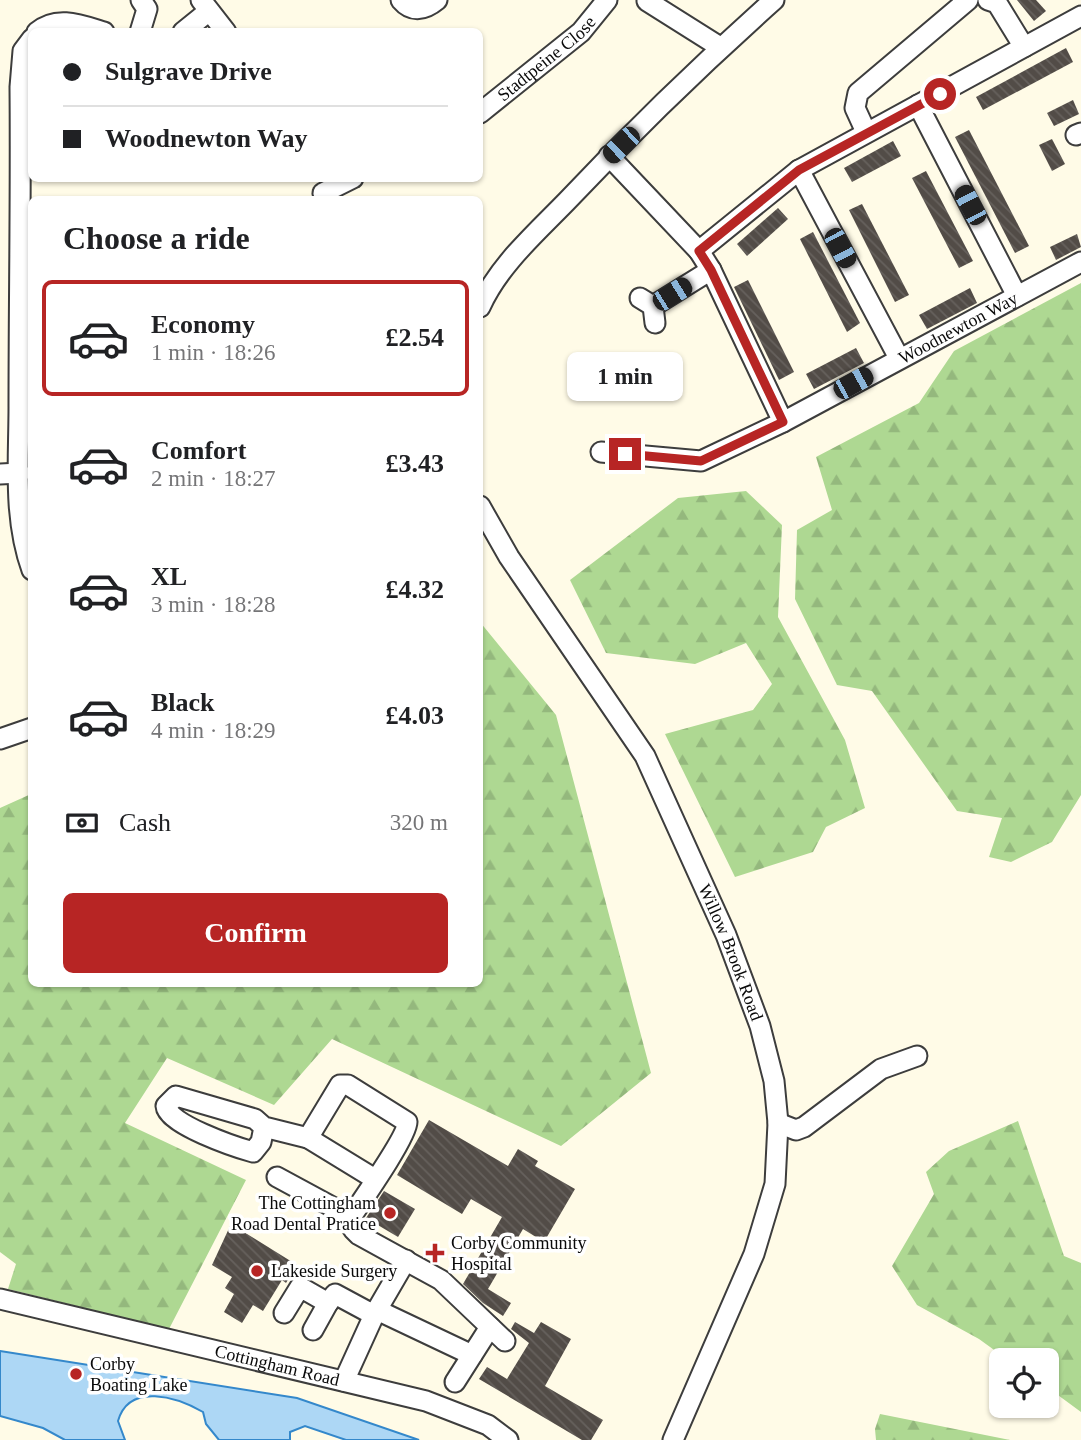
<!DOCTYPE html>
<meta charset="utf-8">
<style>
body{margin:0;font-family:"Times New Roman",serif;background:#f6f6f6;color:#202124;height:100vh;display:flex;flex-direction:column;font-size:26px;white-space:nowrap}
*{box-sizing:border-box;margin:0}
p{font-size:23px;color:#757577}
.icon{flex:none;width:38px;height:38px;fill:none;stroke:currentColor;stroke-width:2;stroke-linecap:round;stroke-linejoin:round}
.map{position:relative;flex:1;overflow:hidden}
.panel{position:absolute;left:28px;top:196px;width:455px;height:791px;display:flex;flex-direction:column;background:#fff;border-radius:10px;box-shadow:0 2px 5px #0004}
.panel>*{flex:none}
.guide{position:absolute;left:28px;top:28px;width:455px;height:154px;border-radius:10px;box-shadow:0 2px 5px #0004;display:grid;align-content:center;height:154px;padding:0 35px;background:#fff}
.tools{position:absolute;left:989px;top:1348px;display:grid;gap:14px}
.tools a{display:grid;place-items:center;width:70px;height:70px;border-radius:10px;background:#fff;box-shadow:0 2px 5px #0004;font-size:35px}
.end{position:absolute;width:32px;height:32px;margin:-16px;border:9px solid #b72524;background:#fff;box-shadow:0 0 0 4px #fff}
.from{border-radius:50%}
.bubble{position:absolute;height:49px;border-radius:10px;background:#fff;box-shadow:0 2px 5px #0004;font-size:23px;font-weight:600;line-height:49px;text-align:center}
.car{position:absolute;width:21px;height:42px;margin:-21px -10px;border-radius:9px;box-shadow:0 0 5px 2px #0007;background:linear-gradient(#222 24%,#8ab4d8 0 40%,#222 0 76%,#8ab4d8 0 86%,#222 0)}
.guide b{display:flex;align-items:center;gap:24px;height:66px;font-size:26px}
.guide b+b{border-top:2px solid #e0e0e0}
.guide i{width:18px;height:18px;background:#202124}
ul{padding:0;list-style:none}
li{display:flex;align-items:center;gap:21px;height:116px;margin:0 14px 10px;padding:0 21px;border:4px solid transparent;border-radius:10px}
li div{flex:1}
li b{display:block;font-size:26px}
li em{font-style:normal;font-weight:600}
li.active{border-color:#b72524}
li>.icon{width:63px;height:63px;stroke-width:1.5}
h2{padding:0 35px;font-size:32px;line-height:84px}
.pay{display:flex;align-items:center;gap:18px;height:77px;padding:0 35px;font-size:26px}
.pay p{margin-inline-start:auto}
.primary-button{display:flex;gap:14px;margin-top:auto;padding:14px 35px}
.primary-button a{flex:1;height:80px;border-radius:10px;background:#b72524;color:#fff;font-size:28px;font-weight:600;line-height:80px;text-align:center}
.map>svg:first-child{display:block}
.forest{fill:url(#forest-firs)}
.water{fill:#add7f5;stroke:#3488cb;stroke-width:2}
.building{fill:url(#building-back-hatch)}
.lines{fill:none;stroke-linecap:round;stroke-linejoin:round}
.minor-casing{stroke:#3d3d3d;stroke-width:23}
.minor{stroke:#fff;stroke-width:19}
.route{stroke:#b72524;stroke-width:9}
.poi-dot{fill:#b72524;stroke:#fff;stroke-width:2.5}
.labels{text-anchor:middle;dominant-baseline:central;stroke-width:7;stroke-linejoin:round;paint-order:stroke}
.street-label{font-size:18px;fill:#0a0a0a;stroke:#fff}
.poi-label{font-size:18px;fill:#0a0a0a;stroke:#fff;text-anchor:start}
</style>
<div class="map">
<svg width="1081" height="1440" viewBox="0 0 1081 1440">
<defs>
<pattern id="forest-firs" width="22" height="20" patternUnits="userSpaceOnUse" patternTransform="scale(1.75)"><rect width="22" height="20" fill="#aed892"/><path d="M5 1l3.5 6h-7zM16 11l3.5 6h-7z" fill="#94b87d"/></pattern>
<pattern id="building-back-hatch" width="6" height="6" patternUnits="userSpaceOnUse" patternTransform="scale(1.75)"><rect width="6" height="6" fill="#524c47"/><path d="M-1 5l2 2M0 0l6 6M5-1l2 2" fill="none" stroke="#66615d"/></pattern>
</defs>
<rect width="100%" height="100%" fill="#fffbe7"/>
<g class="forest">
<polygon points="1081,283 1081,795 1052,842 1011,862 989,857 1002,818 957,811 872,691 837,685 795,599 797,530 832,510 816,457 919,403 954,351"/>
<polygon points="746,491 782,525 778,617 845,740 865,808 826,827 813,852 735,877 665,734 753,710 772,684 746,643 695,664 606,653 570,580 678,498"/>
<polygon points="480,622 556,715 651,1073 561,1146 332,1039 274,1105 167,1058 125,1123 246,1180 169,1329 8,1289 16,1264 0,1252 0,808 31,794 32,984 480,984"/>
<polygon points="1018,1121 1064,1256 1081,1263 1081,1412 1047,1387 1046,1360 1008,1360 979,1339 917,1305 892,1266 934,1194 926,1172 949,1151"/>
<polygon points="880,1414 1010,1440 876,1440 875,1429"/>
</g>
<path class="water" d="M0,1351L297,1398L419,1440H346L305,1426L290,1432V1440H219L206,1424L203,1412C177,1397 129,1382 118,1421L125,1440H65L43,1428L0,1416Z"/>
<g class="building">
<polygon points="1017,0 1036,0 1046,11 1034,21"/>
<polygon points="1066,48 1073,62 983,110 976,97"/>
<polygon points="1073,100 1079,114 1054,126 1047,113"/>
<polygon points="969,130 1029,246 1015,253 955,137"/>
<polygon points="1052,139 1065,164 1052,171 1039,145"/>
<polygon points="893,141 901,156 852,182 844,168"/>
<polygon points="926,171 973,261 959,268 912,178"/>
<polygon points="862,204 909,295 895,302 849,210"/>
<polygon points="778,208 788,219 747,256 737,244"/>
<polygon points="813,232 860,323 847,332 800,239"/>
<polygon points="1077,234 1081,247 1056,260 1050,247"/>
<polygon points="748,280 794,372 779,380 734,287"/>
<polygon points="970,288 977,303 927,329 919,315"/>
<polygon points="856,348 864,363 814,389 806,374"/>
<polygon points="429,1120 508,1166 518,1149 538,1161 535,1166 575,1189 544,1242 523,1229 488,1289 511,1303 503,1316 483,1303 463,1284 502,1217 471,1199 462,1214 397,1175"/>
<polygon points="384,1191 415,1209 398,1237 366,1218"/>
<polygon points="231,1224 297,1265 286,1283 282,1280 263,1311 253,1305 242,1323 224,1312 234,1294 225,1288 232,1277 212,1265"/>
<polygon points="515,1322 534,1333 541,1322 571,1339 545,1386 603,1420 591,1440 582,1440 479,1379 487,1367 507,1379 529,1343 511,1329"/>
</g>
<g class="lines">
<defs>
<g id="minor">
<polyline points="201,0 226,32"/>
<path d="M401,0C412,13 425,10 437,0"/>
<polyline points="988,0 997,3 1024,47"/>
<polyline points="647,1 720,47"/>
<path d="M37,32C57,15 81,25 104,32"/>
<polyline points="140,32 147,9 141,0"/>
<polyline points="183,32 209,11"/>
<path d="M32,39L23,51L20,87C21,194 19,300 19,407C19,461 13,518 32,570"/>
<polyline points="918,105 1017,296"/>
<path id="s1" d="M480,113L581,32L607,0"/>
<polyline points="866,132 855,108 858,93 968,0"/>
<polyline points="1076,135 1081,133"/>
<polyline points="609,156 699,251 711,270 783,422"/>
<polyline points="799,170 899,358"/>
<polyline points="323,193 353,178"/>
<polyline points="699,251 799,170 1081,16"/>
<polyline points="640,298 653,306 655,323"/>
<polyline points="653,306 711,270"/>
<path d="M480,307C499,265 535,234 567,201C633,131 702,64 774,0"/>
<path id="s2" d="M601,452L701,461L783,422L1081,262"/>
<polyline points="0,474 20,473"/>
<path id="s3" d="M480,506L509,557L645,756L726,935L760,1026L774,1081L778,1123L775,1184L754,1254L673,1440"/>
<polyline points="0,739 32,728"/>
<polyline points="778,1123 796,1130 804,1127 881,1069 917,1056"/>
<path d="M264,1127L261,1142L253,1152C235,1147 167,1124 166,1106L176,1096L255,1119L264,1127L308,1138"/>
<polyline points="277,1177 351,1217"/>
<path d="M375,1179L308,1138L340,1085H348L407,1122C408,1135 361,1202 351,1217L353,1229L359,1235L441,1280L505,1341"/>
<path id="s4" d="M0,1299L426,1401L488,1425L508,1440"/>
<polyline points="377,1310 472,1355"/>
<polyline points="284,1313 300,1287 328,1303 335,1294 374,1315"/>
<polyline points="313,1330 328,1303"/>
<polyline points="344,1381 374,1315 406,1260"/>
<polyline points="455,1382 490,1327"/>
</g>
</defs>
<use href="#minor" class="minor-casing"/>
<use href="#minor" class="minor"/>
</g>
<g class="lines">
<polyline class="route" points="625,454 701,461 783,422 711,270 699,251 799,170 940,94"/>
</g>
<g class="poi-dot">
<circle cx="390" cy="1213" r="7"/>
<path d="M431.5 1242.5h7v7h7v7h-7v7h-7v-7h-7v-7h7z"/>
<circle cx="257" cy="1271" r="7"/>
<circle cx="76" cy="1374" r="7"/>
</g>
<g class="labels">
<g class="street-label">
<text stroke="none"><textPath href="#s1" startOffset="86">Stadtpeine Close</textPath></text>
<text stroke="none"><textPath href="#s2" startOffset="390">Woodnewton Way</textPath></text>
<text stroke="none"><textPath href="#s3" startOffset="514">Willow Brook Road</textPath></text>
<text stroke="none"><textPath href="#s4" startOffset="285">Cottingham Road</textPath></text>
</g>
<g class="poi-label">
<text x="376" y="1203" text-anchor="end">The Cottingham<tspan x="376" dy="21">Road Dental Pratice</tspan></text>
<text x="451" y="1243">Corby Community<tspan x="451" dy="21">Hospital</tspan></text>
<text x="271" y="1271">Lakeside Surgery</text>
<text x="90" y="1364">Corby<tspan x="90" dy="21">Boating Lake</tspan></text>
</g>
</g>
</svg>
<div class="tools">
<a><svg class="icon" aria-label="locate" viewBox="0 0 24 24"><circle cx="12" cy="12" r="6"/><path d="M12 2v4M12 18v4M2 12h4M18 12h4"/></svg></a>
</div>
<i class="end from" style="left:940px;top:94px"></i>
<i class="end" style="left:625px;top:454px"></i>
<div class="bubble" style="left:567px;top:352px;width:116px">1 min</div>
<i class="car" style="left:621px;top:145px;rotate:226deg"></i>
<i class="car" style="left:970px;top:205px;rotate:332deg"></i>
<i class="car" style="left:840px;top:248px;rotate:152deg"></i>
<i class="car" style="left:672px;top:294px;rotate:58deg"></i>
<i class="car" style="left:853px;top:383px;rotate:61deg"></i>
<div class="guide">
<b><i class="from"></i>Sulgrave Drive</b>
<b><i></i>Woodnewton Way</b>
</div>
<section class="panel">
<h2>Choose a ride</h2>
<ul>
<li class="active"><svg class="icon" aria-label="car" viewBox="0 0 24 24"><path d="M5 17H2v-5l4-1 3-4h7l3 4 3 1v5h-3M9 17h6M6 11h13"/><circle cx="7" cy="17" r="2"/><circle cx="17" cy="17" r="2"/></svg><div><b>Economy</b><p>1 min · 18:26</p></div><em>£2.54</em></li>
<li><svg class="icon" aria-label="car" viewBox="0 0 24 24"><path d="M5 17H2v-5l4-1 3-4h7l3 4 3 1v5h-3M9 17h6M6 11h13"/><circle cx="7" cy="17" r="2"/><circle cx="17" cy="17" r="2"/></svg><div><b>Comfort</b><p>2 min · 18:27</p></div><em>£3.43</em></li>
<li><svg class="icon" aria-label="car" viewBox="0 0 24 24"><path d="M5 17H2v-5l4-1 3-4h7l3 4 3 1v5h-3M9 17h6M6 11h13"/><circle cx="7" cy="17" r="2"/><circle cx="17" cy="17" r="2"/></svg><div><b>XL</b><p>3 min · 18:28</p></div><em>£4.32</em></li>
<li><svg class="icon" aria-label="car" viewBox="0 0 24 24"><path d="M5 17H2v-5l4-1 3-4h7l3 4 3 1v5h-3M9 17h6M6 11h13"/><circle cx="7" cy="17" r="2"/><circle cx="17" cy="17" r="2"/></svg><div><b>Black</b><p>4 min · 18:29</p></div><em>£4.03</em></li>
</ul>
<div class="pay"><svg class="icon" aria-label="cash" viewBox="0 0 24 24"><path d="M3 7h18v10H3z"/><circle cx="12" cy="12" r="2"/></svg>Cash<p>320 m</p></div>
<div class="primary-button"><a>Confirm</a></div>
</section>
</div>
